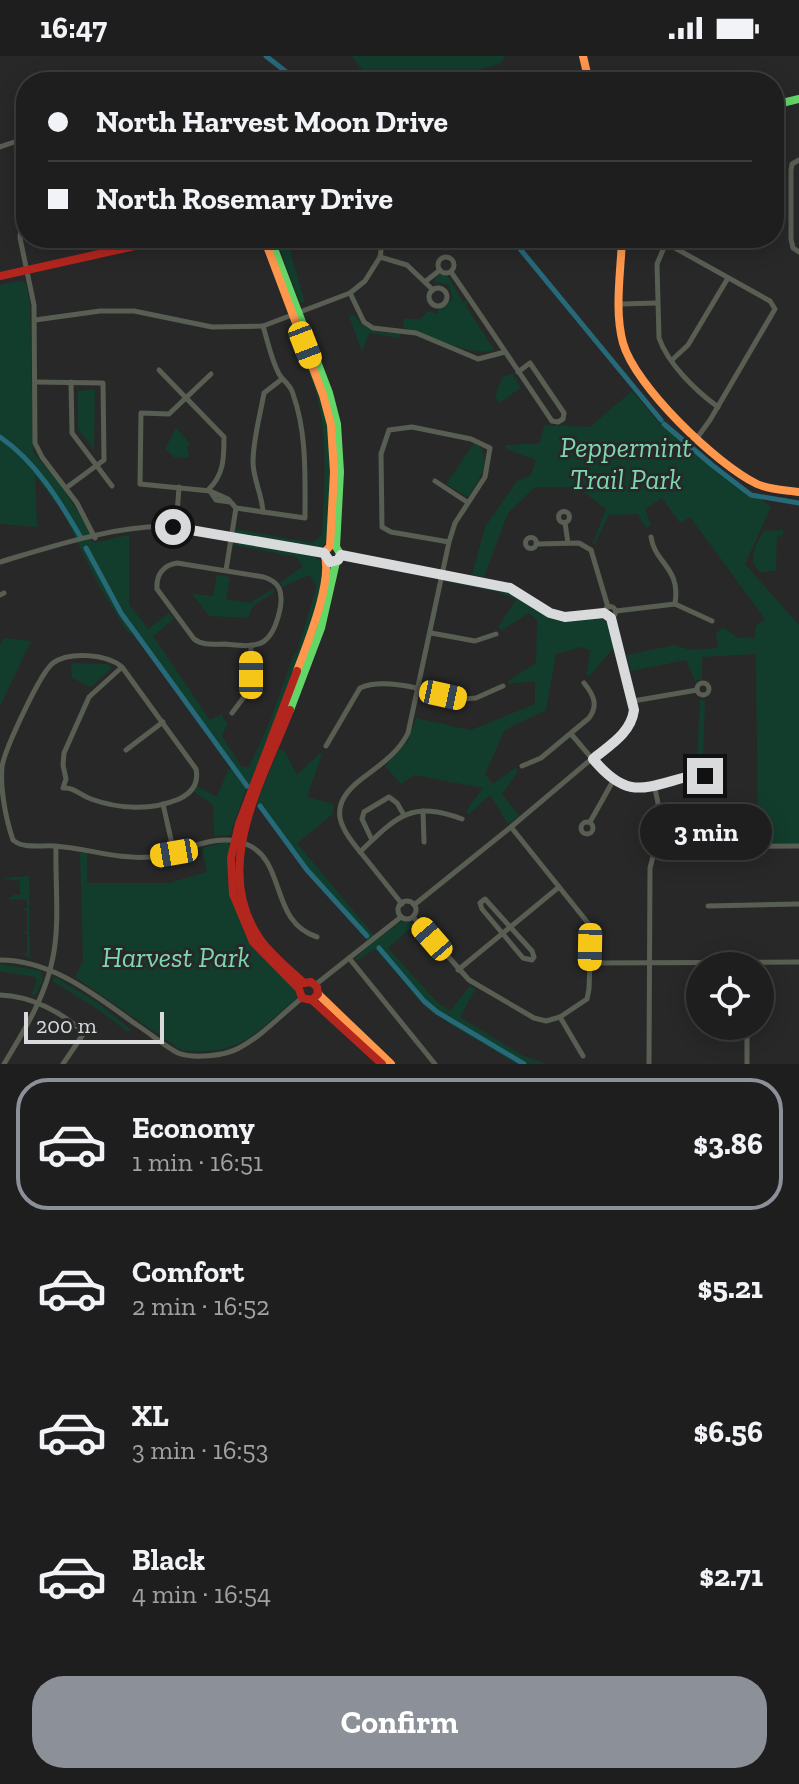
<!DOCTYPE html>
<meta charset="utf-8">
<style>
body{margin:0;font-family:"Zilla Slab",serif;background:#2b2b2c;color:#f1f3f6;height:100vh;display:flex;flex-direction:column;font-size:30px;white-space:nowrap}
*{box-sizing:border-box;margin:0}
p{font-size:26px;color:#a1a2a4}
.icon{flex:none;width:44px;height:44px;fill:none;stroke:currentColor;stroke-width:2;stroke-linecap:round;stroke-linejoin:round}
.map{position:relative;height:1008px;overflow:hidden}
.sheet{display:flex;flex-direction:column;background:#1e1e1f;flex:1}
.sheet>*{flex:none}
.top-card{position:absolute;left:16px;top:16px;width:768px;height:176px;border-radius:32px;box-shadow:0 4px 20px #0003,0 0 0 2px #3c3c3d;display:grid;align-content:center;height:176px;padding:0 32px;background:#1e1e1f}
.controls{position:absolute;left:686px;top:896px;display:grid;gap:16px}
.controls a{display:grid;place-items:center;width:88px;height:88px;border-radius:50%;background:#1e1e1f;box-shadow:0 4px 20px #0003,0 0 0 2px #3c3c3d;font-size:40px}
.scale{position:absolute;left:24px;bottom:20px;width:140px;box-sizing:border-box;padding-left:8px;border:4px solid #d9dadb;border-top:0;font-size:22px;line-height:28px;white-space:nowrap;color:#d9dadb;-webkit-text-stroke:6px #27282a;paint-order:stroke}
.end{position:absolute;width:36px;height:36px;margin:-18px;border:10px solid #d9dadb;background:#111;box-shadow:0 0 0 4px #111}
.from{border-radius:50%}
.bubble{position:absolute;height:56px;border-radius:28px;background:#1e1e1f;box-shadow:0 4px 20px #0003,0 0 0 2px #3c3c3d;font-size:26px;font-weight:800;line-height:56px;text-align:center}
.car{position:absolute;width:24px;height:48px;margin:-24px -12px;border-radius:10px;box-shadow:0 0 6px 2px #0007;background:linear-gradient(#f5c518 24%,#345 0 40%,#f5c518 0 76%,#345 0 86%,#f5c518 0)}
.top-card b{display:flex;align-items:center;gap:28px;height:76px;font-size:30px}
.top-card b+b{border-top:2px solid #3c3c3d}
.top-card i{width:20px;height:20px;background:#f1f3f6}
ul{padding:14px 0 0;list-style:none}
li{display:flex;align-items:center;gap:24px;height:132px;margin:0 16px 12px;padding:0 16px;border:4px solid transparent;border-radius:32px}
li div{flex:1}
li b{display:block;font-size:30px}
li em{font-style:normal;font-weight:800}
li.selected{border-color:#8c9099}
li>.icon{width:72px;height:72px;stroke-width:1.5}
.action{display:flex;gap:16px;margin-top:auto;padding:16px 32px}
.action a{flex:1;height:92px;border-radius:32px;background:#8c9099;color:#fff;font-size:32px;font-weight:800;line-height:92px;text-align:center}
.status{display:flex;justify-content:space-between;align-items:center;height:56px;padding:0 40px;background:#1e1e1f;direction:ltr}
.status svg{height:22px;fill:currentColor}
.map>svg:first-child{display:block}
.green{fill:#123d2c}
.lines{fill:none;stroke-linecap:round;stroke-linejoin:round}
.canal{stroke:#266979;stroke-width:5}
.street{stroke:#595e53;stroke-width:5}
.fast{stroke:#63d668;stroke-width:8}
.slow{stroke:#ff974d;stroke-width:8}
.jam{stroke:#b3261e;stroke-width:8}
.route{stroke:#d9dadb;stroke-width:10}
.labels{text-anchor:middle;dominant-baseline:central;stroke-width:6;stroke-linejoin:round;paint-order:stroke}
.park-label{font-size:28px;font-style:italic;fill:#7fd8ad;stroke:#27282a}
</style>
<div class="status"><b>16:47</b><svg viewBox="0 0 49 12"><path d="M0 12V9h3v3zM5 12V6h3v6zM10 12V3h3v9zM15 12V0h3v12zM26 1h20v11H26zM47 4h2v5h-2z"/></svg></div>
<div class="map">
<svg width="799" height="1008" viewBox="0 0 799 1008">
<rect width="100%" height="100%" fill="#282829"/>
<g class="green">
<polygon points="352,0 505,0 500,8 474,15 477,26 371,26"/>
<polygon points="276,182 290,182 287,184 305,247 300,246"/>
<path d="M438,219H447L463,246L468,244L466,250L494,294C476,302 424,278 404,272L403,263H420L428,255L437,258L439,251L453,243L449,229L434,225Z"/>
<path d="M20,225L26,228L30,248L33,396L59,427L86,468L93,487L129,479V548L148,573L169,557L174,563L153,580L210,664L222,658L223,663L228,667L222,680L242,711H249L270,665L294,598L297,596L317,529L309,519L282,531L280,527L303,510L296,501L234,489L233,484L314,500L322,507C330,544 268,681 251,724L261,736L279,692L285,696L297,719L320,697L322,698L307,741L333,748V758L297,787L377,883L401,866L413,867L412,871L388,892L437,946L450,955L470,930L475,934L460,961L525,1001L548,1008H517L453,970L424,949L375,893L355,905L356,901L371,888L306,816L246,733L230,779L214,780L213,749L193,735L197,730L217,741L228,714L231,713L132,576L129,578L98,528L62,455L35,419L37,471L0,468V229Z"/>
<path d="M354,259C366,276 379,278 400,277L401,282L369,277L362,296L349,260Z"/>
<path d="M293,265C305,298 321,332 328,367C335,406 330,448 326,487L319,493L237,480L235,477L236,473L311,487L322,479C324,435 328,393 319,349C314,321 297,295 289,267Z"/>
<polygon points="513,318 520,332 500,347 495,341 502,321"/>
<polygon points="95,333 94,394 78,373 78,335"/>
<polygon points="632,335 662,370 771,451 745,508 799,569 799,790 758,790 756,598 702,601 702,623 695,625 686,604 631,615 627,599 674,589 690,594 718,592 716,577 723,571 738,582 755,581 756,570 765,563 690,461 680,467 662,442 645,453 651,469 646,472 638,458 609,459 594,489 593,487 606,453 577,431 535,431 508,457 484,521 472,519 485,471 517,425 531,419 536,404 506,393 506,389 540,387 544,369 590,371"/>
<polygon points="176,372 190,387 187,391 189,401 175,402 165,393"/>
<path d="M475,386C495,402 479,424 469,440H466L446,428Z"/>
<path d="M783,474V479L777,480L776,515L759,516C747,502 756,489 764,475Z"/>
<polygon points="217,519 230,521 226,543 250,547 273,533 275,536 253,550 248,562 209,560 192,538 213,540"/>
<polygon points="448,521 497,531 519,540 550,561 569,564 602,562 610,570 615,590 590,620 587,619 590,594 581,591 556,598 546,654 505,674 485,718 493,728 515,712 518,715 502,738 519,760 508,768 490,739 469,758 466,755 483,732 414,719 401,728 385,710 407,686 416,662 471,674 535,648 535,625 509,628 508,625 536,607 537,564 529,557 502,574 498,571 516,544 499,536 443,525"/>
<polygon points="4,582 31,585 0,650 0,588"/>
<polygon points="71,607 106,608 112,612 91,631 72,622"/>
<polygon points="700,644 705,645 703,707 697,707 697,703"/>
<path d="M227,786L230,791C228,833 235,871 265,904C276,915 296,925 297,942C255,977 240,1001 181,994L75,921L83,905L80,797H87V827H169L207,816L202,792Z"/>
<polygon points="29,820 30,903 24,898 12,898 27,897 27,878 22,877 27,875 27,855 22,853 27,852 27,844 9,843 13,839 20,839 20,825 0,822"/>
<polygon points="0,908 41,915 43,924 36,938 31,940 37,925 35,921 0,915"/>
<polygon points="55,921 98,947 131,974 128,976 96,952 54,926 52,924"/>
</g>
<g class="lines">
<g class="canal">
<polyline points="266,0 299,26"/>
<polyline points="511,182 661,364"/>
<polyline points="664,368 712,409 751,439 799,447"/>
<path d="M0,381C35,405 59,444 80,480"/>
<polyline points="86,492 121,557 247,730"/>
<polyline points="260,750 307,814 367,880"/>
<polyline points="379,892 424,945 437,956 524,1008"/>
</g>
<g class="street">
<polyline points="23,83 24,140 20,182 34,249 35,387 42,401 77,447 95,482"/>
<polyline points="0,91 26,82"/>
<polyline points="799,104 792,108 791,114 791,183 793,192 799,196"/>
<path d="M668,182L657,208L659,282C668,308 696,335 718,351"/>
<polyline points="666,187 770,245 775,253 710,364 697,382"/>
<polyline points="380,201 407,209 433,234"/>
<circle cx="446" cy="209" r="8"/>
<path d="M451,216C485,265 518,315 552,365L558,366L563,363L564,357L530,307L518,316"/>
<polyline points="426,225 440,214"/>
<circle cx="438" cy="241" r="9"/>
<polyline points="350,237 364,266 373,272 416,277 478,303 505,296"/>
<polyline points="621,248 657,247"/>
<polyline points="35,264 100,255 134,255 212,271 263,270 350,237 365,225 380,201 383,182"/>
<polyline points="672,304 688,289 728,222"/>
<path d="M159,314L224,381C224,402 224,419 208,434"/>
<polyline points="36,326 103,327 104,404 66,432"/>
<polyline points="71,326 72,377 112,430"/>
<polyline points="435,425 467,446"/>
<polyline points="210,435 140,428 141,357 169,358 211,318"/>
<polyline points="230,446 216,444 210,435 228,443 236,452"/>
<path d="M236,452L305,462C305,420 307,377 293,338C291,329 283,325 279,318C271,303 268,286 263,270"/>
<circle cx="564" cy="461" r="5.5"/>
<path d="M263,456C262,438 253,423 253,406C253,384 260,360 264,337L282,323"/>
<polyline points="565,467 568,487"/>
<polyline points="176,472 179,431"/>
<path d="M651,481C655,508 681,511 675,548"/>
<circle cx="531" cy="487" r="5.5"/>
<polyline points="536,488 579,487 591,494 608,551"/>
<polyline points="341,499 510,532 550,557 565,561 604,557"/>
<path d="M0,506C50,491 122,467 174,471C224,475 274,492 324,497"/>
<path d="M177,507L264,521C270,523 276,526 279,532C285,545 276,578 263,586C253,592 236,589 225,588C214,588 203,590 194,583L157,533C156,519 163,509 177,507Z"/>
<polyline points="226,514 236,452"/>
<polyline points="0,539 4,537"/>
<circle cx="610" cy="556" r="5.5"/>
<polyline points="616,555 675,548 712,565"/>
<polyline points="431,577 475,585 496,578"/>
<path d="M122,611L89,641L64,697L63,709L66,723L63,732C74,731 80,739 91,743C119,753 151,755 179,743C192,737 199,728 196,713L122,611C107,598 69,595 53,607C40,617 4,695 2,711C0,733 6,764 13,784C23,793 41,789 54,790C87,792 118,804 151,801C183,797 215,775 246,788C287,804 269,866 317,881"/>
<circle cx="703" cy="633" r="6"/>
<polyline points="633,645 697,634"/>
<polyline points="232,657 250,633 251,589"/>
<path d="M571,678C624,739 614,738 694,719"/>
<path d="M326,690L360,632C386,620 435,637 463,643L476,642L503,630"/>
<polyline points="126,694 163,666"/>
<path d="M522,710L541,702L589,662C599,649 593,638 584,627"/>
<circle cx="700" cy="717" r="6"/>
<polyline points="163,748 174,797"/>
<polyline points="423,755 424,786"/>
<circle cx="587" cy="772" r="6"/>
<polyline points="590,766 613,725"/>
<polyline points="372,784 362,763 364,756 389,741 397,747 404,759"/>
<polyline points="656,791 799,790"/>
<path d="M360,796C396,761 411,744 462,763"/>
<polygon points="485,843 532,895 534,901 532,904 523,902 482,853 480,847"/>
<circle cx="407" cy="854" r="9"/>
<path d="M402,848C390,833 378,818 366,803C344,776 323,754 359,725C378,710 397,699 408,677L449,486L455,467L485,421L490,392L471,383L412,371L389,374L381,398L382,471L391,476L449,486"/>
<polyline points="414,849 511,771 628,672 633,659 633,645 611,562"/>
<polyline points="708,850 799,848"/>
<polyline points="413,861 469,924 534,962 546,965 560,961 587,943 589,933 591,875 588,867 511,771"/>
<polyline points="349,902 435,1008"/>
<path d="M0,904C53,904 96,940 137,969C151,978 164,990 178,997C193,1003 225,1000 239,992C262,980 282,958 302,942"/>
<polyline points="590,907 799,906"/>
<polyline points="458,914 559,831"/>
<polyline points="315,929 401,861"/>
<path d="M0,939C31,940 62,956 84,977L63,1008"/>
<polyline points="560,961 583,1000"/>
<polyline points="747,970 747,1008"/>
<path d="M4,1008C24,975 46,940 53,901C60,866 55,826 56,790"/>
<polyline points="649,1008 650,812 658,782 658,747 654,728"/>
</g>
<g class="fast">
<polyline points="774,49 799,43"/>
<polyline points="270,182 329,337 337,368 340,416 336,491 341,499 336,506 321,572 290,654"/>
</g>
<g class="slow">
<polyline points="583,0 589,26"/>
<path d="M264,182L323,339L331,369L334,416L330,490L324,497C334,523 307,588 297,615"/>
<path d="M622,182C621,215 614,254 623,287C635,330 716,408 757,428C770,434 785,434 799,436"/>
<polyline points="318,938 391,1008"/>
</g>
<g class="jam">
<polyline points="0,220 171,182"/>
<polyline points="297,615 239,768 231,802 233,838 253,886 299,933 302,942 312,944 318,938 317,931 311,926 304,927"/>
<path d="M290,654C263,724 210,812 260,883C272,900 289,913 304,927"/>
<polyline points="312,944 382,1008"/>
</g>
</g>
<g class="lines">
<path class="route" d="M173,471L324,497L330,506L338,504L341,499L510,532L550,557L565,561L604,557L611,562L634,654C631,677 610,689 593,703C629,746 645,731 694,719L700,724L705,720"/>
</g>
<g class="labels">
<g class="park-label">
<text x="626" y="391">Peppermint<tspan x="626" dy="32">Trail Park</tspan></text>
<text x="176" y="901">Harvest Park</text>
</g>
</g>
</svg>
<div class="controls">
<a><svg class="icon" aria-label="locate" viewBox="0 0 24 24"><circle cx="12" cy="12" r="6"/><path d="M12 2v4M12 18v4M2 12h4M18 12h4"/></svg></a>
</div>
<div class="scale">200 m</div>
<i class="end from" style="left:173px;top:471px"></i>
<i class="end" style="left:705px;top:720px"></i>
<div class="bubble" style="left:640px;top:748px;width:132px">3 min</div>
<i class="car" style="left:305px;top:289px;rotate:159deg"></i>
<i class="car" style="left:251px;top:619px;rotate:0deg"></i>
<i class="car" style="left:443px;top:639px;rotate:102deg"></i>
<i class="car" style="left:174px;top:797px;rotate:260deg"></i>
<i class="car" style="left:432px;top:883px;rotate:319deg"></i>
<i class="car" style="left:590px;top:891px;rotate:181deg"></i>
<div class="top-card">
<b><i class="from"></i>North Harvest Moon Drive</b>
<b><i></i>North Rosemary Drive</b>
</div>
</div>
<section class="sheet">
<ul>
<li class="selected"><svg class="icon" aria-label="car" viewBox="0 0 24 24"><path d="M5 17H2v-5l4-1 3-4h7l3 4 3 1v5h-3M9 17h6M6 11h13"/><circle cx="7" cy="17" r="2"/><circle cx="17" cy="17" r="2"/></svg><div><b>Economy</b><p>1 min · 16:51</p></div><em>$3.86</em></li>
<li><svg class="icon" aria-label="car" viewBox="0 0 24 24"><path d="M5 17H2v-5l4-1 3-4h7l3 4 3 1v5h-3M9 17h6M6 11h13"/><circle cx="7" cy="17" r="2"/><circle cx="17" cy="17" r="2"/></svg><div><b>Comfort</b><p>2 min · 16:52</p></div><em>$5.21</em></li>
<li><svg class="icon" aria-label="car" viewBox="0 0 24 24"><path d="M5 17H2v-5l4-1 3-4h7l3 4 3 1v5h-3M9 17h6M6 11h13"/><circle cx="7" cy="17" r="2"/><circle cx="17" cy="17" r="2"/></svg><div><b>XL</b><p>3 min · 16:53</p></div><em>$6.56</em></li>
<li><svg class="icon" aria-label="car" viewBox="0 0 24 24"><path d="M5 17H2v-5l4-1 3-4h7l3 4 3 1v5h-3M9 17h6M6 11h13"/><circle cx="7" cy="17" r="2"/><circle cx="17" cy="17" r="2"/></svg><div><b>Black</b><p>4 min · 16:54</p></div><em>$2.71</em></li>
</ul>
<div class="action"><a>Confirm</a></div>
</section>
